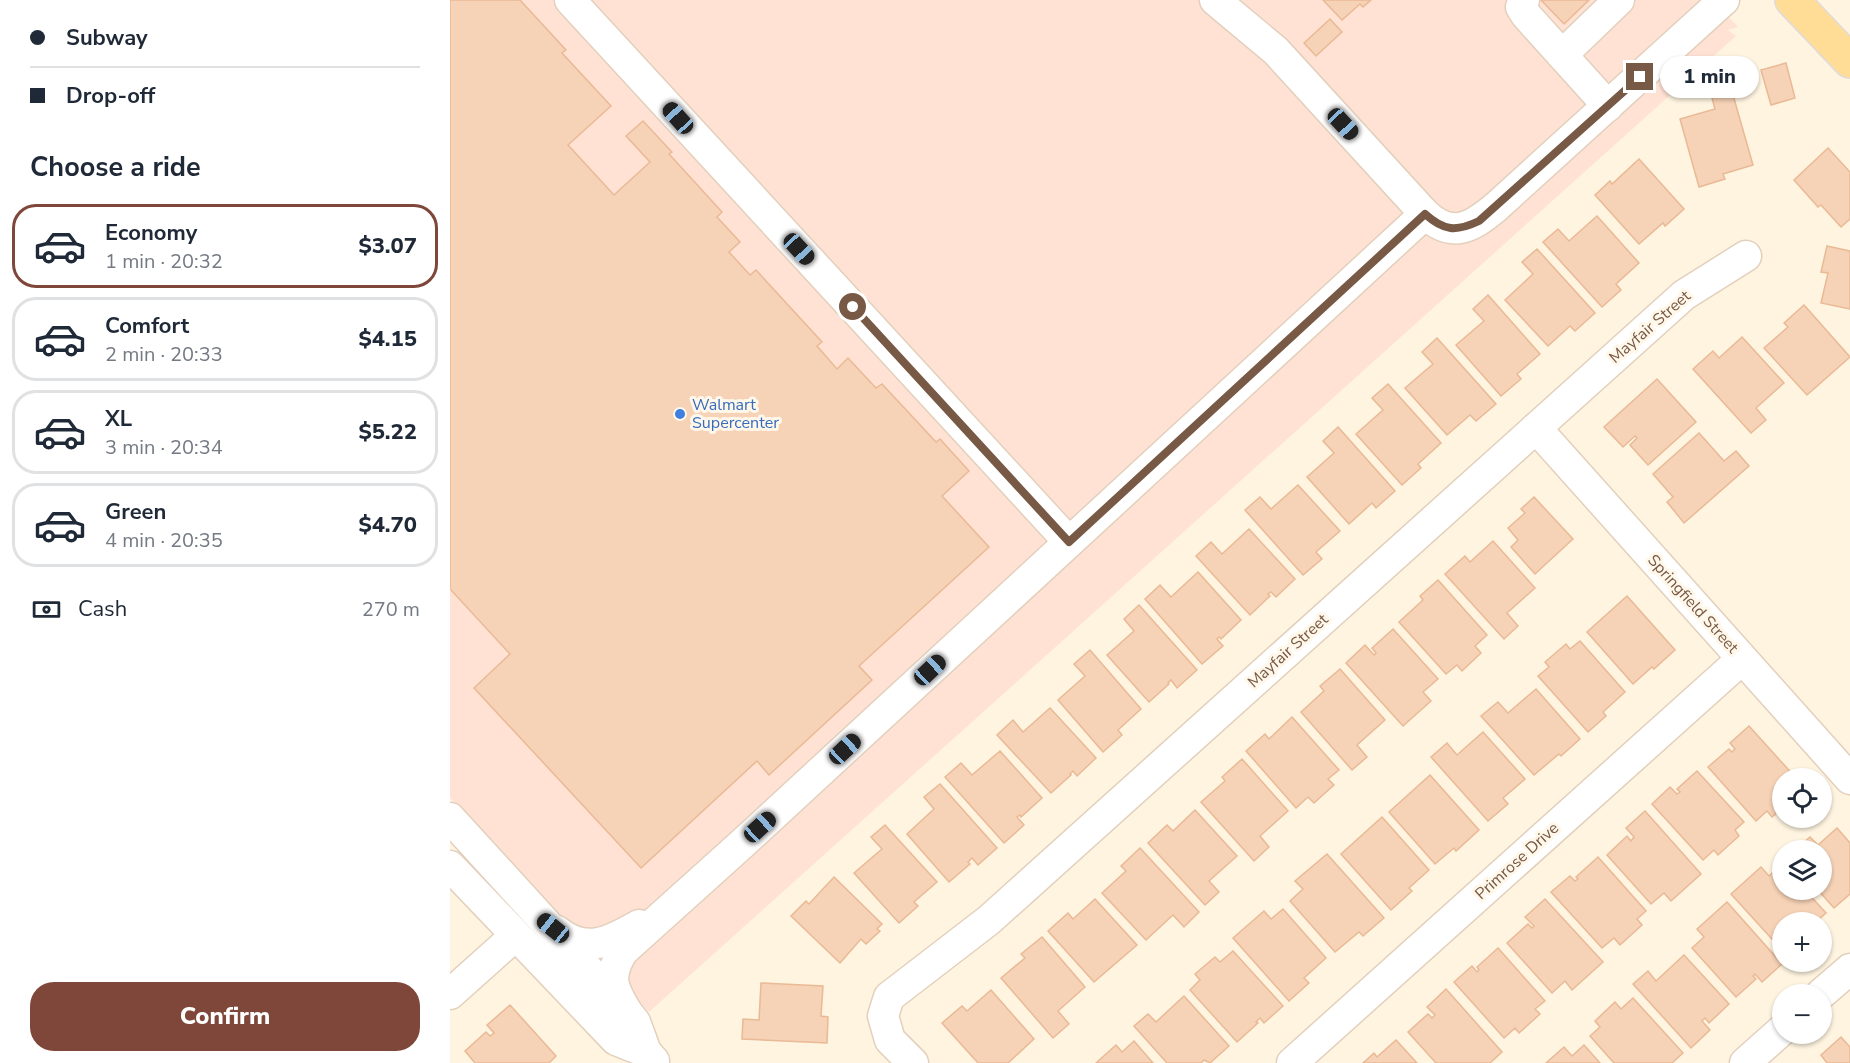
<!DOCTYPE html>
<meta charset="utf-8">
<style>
body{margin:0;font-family:"Nunito Sans",sans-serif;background:#f2f2f3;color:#1f2937;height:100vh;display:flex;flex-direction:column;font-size:22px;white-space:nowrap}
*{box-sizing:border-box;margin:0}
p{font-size:20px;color:#747a83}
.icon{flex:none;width:33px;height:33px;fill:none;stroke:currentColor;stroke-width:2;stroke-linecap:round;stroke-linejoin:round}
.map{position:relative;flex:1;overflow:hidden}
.side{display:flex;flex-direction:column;background:#fff;width:450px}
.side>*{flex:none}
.hud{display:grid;align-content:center;height:132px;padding:0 30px;background:#fff}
.buttons{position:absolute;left:1322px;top:768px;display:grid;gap:12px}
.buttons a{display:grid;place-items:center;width:60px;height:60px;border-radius:50%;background:#fff;box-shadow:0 2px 4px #0004;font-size:30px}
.end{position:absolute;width:27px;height:27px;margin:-14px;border:8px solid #775945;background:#fff;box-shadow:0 0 0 3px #fff}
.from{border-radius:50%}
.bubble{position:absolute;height:42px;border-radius:21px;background:#fff;box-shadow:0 2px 4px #0004;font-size:20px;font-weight:800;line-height:42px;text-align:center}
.car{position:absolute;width:18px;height:36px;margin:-18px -9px;border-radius:8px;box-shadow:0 0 4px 2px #0007;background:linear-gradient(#222 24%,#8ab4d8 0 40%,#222 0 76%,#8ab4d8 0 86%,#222 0)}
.hud b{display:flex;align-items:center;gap:21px;height:57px;font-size:22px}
.hud b+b{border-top:2px solid #e0e1e3}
.hud i{width:15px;height:15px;background:#1f2937}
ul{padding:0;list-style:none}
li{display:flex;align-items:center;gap:18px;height:84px;margin:0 12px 9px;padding:0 18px;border:3px solid #e0e1e3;border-radius:24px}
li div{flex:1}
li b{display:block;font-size:22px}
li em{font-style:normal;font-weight:800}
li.current{border-color:#7e4739}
li>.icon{width:54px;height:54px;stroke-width:1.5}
h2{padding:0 30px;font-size:27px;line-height:72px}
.pay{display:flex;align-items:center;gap:15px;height:66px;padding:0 30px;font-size:22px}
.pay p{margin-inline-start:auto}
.button{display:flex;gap:12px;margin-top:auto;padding:12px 30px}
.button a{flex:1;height:69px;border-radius:24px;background:#7e4739;color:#fff;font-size:24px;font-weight:800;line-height:69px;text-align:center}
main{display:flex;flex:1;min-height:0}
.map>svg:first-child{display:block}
.commercial{fill:#ffe2d4}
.building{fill:#f6d2b6;stroke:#eab995;stroke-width:1.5}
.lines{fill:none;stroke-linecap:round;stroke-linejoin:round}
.minor-casing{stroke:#e3d0bc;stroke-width:33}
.major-casing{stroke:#e1dad6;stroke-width:36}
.minor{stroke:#fff;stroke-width:30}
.major{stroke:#ffdd97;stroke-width:33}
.route{stroke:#775945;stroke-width:8}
.shop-dot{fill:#3f7fe0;stroke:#fff7e9;stroke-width:2}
.labels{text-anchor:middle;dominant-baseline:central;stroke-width:6;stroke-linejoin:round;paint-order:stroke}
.street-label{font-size:16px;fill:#775945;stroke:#fff7e9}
.shop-label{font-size:16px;fill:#366cbe;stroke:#fff7e9;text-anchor:start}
</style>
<main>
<section class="side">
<div class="hud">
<b><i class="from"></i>Subway</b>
<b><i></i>Drop-off</b>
</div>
<h2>Choose a ride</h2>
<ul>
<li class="current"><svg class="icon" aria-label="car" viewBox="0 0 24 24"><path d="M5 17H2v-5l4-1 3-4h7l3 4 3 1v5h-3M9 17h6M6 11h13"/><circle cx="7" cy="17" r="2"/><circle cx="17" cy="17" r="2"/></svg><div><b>Economy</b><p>1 min · 20:32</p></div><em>$3.07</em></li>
<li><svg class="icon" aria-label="car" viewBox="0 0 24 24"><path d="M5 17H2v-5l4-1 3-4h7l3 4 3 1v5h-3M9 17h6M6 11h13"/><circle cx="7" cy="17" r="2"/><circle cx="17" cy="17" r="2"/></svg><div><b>Comfort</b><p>2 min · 20:33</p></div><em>$4.15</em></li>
<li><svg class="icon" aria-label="car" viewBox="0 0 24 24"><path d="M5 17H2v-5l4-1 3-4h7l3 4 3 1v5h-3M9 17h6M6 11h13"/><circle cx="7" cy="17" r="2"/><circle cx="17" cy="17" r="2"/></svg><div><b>XL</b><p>3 min · 20:34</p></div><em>$5.22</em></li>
<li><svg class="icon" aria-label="car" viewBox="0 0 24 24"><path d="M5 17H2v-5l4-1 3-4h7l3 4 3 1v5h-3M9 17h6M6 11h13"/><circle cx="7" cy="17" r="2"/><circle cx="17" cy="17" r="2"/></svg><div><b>Green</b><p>4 min · 20:35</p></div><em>$4.70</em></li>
</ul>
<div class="pay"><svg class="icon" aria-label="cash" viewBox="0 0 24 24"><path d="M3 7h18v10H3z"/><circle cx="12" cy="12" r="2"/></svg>Cash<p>270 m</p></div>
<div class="button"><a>Confirm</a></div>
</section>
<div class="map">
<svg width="1400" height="1063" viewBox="0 0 1400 1063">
<rect width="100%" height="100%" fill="#fef4e0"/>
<polygon class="commercial" points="0,0 1263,0 1288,27 1278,30 1286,36 199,1012 169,979 169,970 123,932 0,798"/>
<g class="building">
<polygon points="0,0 70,0 116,50 112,53 161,106 118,145 164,195 200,162 176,136 193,121 222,152 219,154 272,212 267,217 290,242 279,252 300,275 306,270 372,342 367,346 387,369 398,358 426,388 432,384 486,442 490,439 519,471 492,496 539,547 409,666 422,680 319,775 307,761 191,868 24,688 60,654 0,589"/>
<polygon points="873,0 921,0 913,7 910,4 892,20"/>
<polygon points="1091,0 1139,0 1114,24"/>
<polygon points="880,19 892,32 866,56 854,43"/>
<polygon points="1336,63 1345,98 1321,105 1311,70"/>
<polygon points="1281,88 1303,165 1273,174 1275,179 1249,187 1230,119 1265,109 1261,94"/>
<polygon points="1378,148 1400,172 1400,219 1391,227 1371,205 1368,207 1344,180"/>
<polygon points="1189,159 1234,209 1215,226 1213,223 1189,244 1145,195 1160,181 1162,184"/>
<polygon points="1147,216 1189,263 1166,284 1171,290 1152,307 1093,242 1108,229 1119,241"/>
<polygon points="1377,246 1400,251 1400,309 1371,303 1378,273 1371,272"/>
<polygon points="1087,249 1145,313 1125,331 1120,326 1098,346 1055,300 1083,274 1072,262"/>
<polygon points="1038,295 1090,354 1067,374 1071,379 1051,396 1006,345 1034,321 1023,309"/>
<polygon points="1354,305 1400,357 1357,395 1314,348 1338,327 1334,323"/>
<polygon points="1292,337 1334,383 1306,408 1316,420 1301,433 1243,369 1263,351 1269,358"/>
<polygon points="987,338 1046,404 1026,421 1020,415 997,435 955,388 983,364 972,352"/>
<polygon points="1207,379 1246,422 1198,465 1180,445 1187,438 1185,436 1173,447 1154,427"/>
<polygon points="938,384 991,443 968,464 971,468 952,485 906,434 933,410 922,398"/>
<polygon points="888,427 945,491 926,508 922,503 899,524 857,477 884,453 873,441"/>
<polygon points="1249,433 1274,461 1286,451 1299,466 1234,523 1217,502 1223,497 1203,474"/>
<polygon points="848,485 890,531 866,552 872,559 853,575 795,510 810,497 821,509"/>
<polygon points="1084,497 1123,539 1085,574 1061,547 1068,540 1058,528 1075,513 1071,509"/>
<polygon points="799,529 845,579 826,597 821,592 818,594 820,596 800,615 746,556 761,542 772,554"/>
<polygon points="1043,541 1085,588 1057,613 1068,626 1054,639 995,574 1015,556 1020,562"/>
<polygon points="748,572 791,620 771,639 769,637 767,639 773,646 752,664 695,599 710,585 721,597"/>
<polygon points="988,580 1037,635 1025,646 1031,653 1012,671 1007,665 996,674 949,622 973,600 970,596"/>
<polygon points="1177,596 1225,650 1204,669 1202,667 1183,684 1137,632"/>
<polygon points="689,605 747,670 727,688 721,680 718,683 719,684 699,702 657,655 684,631 674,619"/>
<polygon points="943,629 988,679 973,692 981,701 953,726 896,663 915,645 924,655 926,653 922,648"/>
<polygon points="1130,641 1175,692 1153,712 1156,716 1138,732 1088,676 1099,667 1095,662 1116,644 1120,649"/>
<polygon points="640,650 691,709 668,730 672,735 653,752 608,700 635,676 624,664"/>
<polygon points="890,669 935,720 907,745 917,757 902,770 851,712 874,691 870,686"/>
<polygon points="1086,689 1130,739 1111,756 1109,754 1084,775 1031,716 1048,702 1058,713"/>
<polygon points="600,708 646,758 627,776 623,771 620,774 621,775 601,793 547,735 563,720 573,732"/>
<polygon points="842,717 889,770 878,779 884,785 864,803 858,797 846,808 796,751 815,734 819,739"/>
<polygon points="1299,726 1346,778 1332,778 1332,809 1322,817 1317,811 1306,821 1258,767 1279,749 1282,752 1285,749 1280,743"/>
<polygon points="1033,732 1075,779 1053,798 1058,804 1038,821 981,757 997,743 1007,755"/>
<polygon points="550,751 592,798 571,817 570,815 567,817 574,825 554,843 495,777 511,763 522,775"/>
<polygon points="792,759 838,811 810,836 819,847 804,861 751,802 775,781 772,777"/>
<polygon points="1247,771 1294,822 1285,830 1289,836 1268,855 1264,850 1253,860 1202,804 1220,787 1227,794 1230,792 1227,789"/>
<polygon points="980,775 1029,830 1006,851 1004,848 985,864 939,812"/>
<polygon points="490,784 547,848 528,865 522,858 518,862 520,864 499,882 457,834 484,809 474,797"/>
<polygon points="745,810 787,856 759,881 769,892 755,905 698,843 717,825 723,831"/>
<polygon points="1195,811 1251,874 1221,901 1214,893 1201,904 1157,855 1177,836 1181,841 1184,837 1176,828"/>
<polygon points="932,817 979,870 959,888 962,891 941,910 891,854"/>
<polygon points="435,825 487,882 464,902 468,906 449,923 404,873 432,849 421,837"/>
<polygon points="1387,828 1400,843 1400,894 1384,908 1368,890 1371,890 1371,850 1345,850 1360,837 1368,845"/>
<polygon points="690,848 749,912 734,927 723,915 696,940 652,893 676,871 671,866"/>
<polygon points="877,854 934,918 913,936 909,932 885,952 840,901 853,889 845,881"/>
<polygon points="1148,857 1196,911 1187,919 1192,925 1170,945 1164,938 1152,948 1101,892 1120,876 1125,881 1128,879 1126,877"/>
<polygon points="1332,864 1332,890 1355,890 1376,913 1366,922 1332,922 1332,950 1281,894 1311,867 1319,876"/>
<polygon points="384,877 432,924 427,929 430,931 416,944 411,939 390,963 341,916 356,901 359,904"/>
<polygon points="645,899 687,945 644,982 598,931 618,913 623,919"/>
<polygon points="1095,899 1153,962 1122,990 1115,981 1102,993 1057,943 1078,924 1082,928 1084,926 1075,917"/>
<polygon points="1277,902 1332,964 1312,982 1305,974 1303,976 1306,979 1286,997 1242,948 1254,937 1247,929"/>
<polygon points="833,909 876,958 854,978 859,983 839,1001 783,938 814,911 821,919"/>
<polygon points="592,937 635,987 608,1011 619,1024 603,1038 551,978 575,958 571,954"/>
<polygon points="1048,948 1095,1001 1085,1009 1090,1014 1069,1033 1065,1028 1054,1038 1004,982 1022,966 1027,972 1029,970 1027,967"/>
<polygon points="783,951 833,1006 814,1023 810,1018 806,1022 808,1023 787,1042 740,990 750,980 745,974 765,957 770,962"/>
<polygon points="1234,955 1279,1004 1259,1023 1255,1018 1252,1021 1260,1030 1241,1048 1183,984 1198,971 1206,981"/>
<polygon points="311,983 373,986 371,1016 378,1017 377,1043 292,1039 293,1019 309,1020"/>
<polygon points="996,989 1052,1052 1040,1063 986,1063 958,1032 978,1014 982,1018 985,1015 977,1007"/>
<polygon points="541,990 584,1039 558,1063 528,1063 492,1023 512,1006 517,1011"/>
<polygon points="734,996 779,1046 760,1063 754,1060 751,1063 717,1063 684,1026 698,1014 706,1022"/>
<polygon points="1183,998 1233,1053 1222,1063 1164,1063 1140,1036 1150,1027 1145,1021 1165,1002 1171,1009"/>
<polygon points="60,1005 106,1056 99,1063 25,1063 15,1051 36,1032 40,1036 44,1033 37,1025"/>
<polygon points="1391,1037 1400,1047 1400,1063 1377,1063 1371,1055"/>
<polygon points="946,1040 967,1063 913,1063 924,1053 927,1057"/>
<polygon points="684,1041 703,1063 646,1063 666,1045 672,1052"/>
<polygon points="1134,1045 1150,1063 1096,1063 1114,1047 1122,1056"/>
</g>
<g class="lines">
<defs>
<g id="minor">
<polyline points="120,0 619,542"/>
<path d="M765,0L826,51L975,214C1002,239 1021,228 1046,207L1274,0"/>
<polyline points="1074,0 1071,7 1076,15 1112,55"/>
<polyline points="1158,106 1112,55 1169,0"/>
<polyline points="1086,428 1400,779"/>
<polyline points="0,818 177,1012 185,1022 196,1052"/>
<polyline points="0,866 166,1040 196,1052 204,1061"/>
<path d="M107,931C136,955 161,941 189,925"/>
<polyline points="0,994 65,936"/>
<polyline points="1371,994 1400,969"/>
<path d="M177,1012C162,987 157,977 173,951L293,843L975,214"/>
<polyline points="463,1063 440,1040 433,1016 439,997 539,920 1234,295 1296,256"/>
<polyline points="842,1063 1292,659"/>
<polyline points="1295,1063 1332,1030"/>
</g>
<polyline id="major" points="1342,0 1400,61"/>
</defs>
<use href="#minor" class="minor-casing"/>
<use href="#major" class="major-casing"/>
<use href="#minor" class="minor"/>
<use href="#major" class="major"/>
</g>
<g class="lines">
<path class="route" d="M403,307L619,542L975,214C994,231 1006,232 1029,221L1190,77"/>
</g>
<circle class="shop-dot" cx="230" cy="414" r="6"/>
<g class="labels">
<g class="street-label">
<text transform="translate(1200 327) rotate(-41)">Mayfair Street</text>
<text transform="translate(1243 604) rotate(48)">Springfield Street</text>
<text transform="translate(838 651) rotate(-42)">Mayfair Street</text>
<text transform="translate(1067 861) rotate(-42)">Primrose Drive</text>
</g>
<g class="shop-label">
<text x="242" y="405">Walmart<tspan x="242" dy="18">Supercenter</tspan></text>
</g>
</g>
</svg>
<div class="buttons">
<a><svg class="icon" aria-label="locate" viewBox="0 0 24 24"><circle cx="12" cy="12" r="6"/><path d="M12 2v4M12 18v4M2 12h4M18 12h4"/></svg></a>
<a><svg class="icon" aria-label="layers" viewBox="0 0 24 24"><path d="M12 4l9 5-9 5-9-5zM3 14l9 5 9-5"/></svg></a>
<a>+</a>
<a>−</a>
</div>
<i class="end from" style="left:403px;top:307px"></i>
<i class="end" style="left:1190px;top:77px"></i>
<div class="bubble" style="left:1210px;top:56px;width:99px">1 min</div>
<i class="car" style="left:228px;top:118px;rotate:318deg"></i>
<i class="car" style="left:893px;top:124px;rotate:137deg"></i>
<i class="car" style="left:349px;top:249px;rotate:137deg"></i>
<i class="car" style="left:480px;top:670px;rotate:47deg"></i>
<i class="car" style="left:395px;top:749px;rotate:47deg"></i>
<i class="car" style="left:310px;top:827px;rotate:48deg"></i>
<i class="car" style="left:103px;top:928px;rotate:309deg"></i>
</div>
</main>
